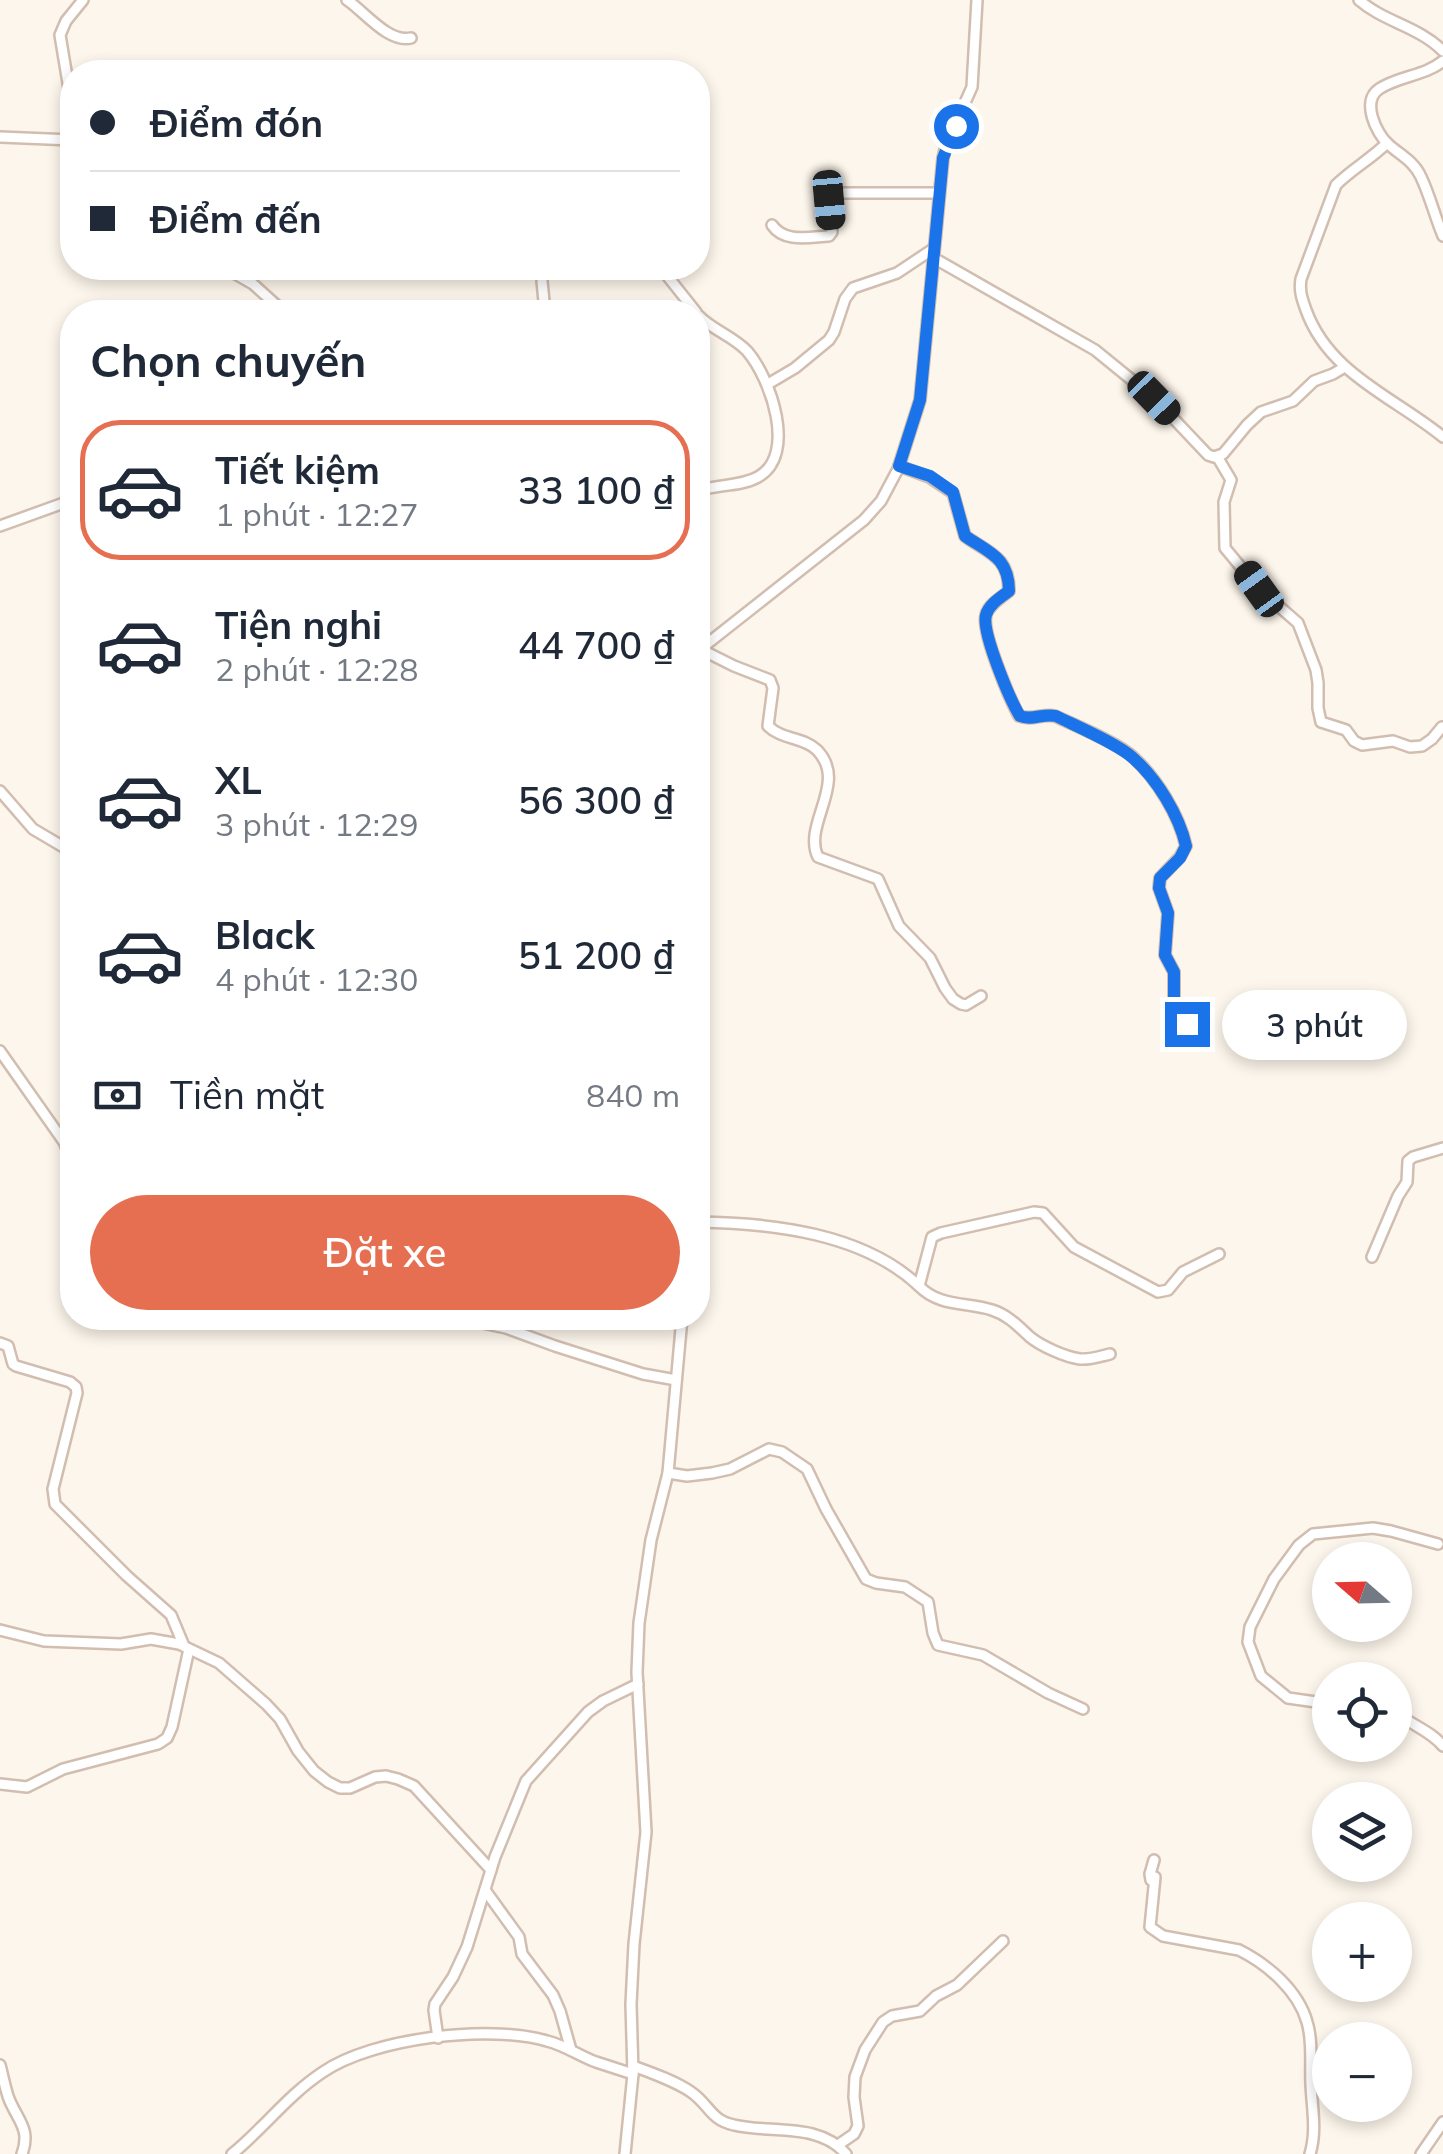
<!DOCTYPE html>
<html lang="vi">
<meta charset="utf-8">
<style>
body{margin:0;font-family:Mulish,sans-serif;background:#f2f2f3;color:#1f2937;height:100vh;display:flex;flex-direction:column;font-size:38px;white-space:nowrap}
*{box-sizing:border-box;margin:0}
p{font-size:32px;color:#747a83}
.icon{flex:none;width:55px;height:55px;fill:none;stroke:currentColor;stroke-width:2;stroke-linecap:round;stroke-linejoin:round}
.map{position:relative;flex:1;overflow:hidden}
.panel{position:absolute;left:60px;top:300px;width:650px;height:1030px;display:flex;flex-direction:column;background:#fff;border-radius:40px;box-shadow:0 5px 15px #0003}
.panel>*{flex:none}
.banner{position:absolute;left:60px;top:60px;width:650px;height:220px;border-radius:40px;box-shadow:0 5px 15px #0003;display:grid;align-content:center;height:220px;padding:0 30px;background:#fff}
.needle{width:65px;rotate:290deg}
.fabs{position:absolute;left:1312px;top:1542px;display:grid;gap:20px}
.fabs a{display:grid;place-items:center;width:100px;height:100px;border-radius:50%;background:#fff;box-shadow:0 5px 15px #0003;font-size:50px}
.end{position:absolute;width:45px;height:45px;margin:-22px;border:12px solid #1a73e8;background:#fff;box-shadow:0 0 0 5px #fff}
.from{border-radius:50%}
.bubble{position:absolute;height:70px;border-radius:35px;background:#fff;box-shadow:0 5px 15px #0003;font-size:32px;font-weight:600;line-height:70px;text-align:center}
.car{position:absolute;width:30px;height:60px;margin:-30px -15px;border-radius:12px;box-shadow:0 0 8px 2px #0007;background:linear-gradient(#222 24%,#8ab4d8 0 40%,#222 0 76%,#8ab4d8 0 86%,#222 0)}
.banner b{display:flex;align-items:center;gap:35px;height:95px;font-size:38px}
.banner b+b{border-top:2px solid #e0e1e3}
.banner i{width:25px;height:25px;background:#1f2937}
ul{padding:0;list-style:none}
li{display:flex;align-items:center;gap:30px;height:140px;margin:0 20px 15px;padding:0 10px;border:5px solid transparent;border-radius:40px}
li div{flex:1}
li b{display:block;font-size:38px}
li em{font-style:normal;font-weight:600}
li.active{border-color:#e76f51}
li>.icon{width:90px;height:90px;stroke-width:1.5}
h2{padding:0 30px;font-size:45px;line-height:120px}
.pay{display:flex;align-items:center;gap:25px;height:110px;padding:0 30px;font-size:38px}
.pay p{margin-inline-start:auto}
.primary-button{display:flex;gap:20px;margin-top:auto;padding:20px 30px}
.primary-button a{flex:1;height:115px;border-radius:60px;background:#e76f51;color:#fff;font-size:40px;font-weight:600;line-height:115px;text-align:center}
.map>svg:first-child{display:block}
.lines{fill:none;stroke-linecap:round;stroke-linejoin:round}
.minor-casing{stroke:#d1beb0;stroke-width:14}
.minor{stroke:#fff;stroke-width:9}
.route{stroke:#1a73e8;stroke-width:12}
</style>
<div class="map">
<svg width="1443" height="2154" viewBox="0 0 1443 2154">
<rect width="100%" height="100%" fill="#fdf6ec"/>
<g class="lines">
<defs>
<g id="minor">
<path d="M347,0C365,12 388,43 411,38"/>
<path d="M1359,0C1384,22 1418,26 1443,51"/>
<path d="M1443,61C1425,76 1398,76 1379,89C1361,101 1376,133 1388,144C1400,155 1414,161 1421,177C1430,196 1435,217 1443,236"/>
<polyline points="72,107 60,35 66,21 83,0"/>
<polyline points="0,137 72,140"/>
<path d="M1387,143C1371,159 1352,169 1336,185L1301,279C1299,291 1302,299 1306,310C1329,374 1394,397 1443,437"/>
<path d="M772,225C784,243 809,237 829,236L832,232L829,199L833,193H939"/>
<polyline points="932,257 1095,350 1154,398 1208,455 1214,457 1223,454 1247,425 1261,412 1293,401 1314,381 1333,374 1343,368"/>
<polyline points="225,268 253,284 284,312"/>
<polyline points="661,268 696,312"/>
<polyline points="542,281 545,312"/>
<path d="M698,315C712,330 733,336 747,351C770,377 798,455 758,477C740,487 717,484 698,491"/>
<polyline points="768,384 795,368 829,340 834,332 845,299 853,288 897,273 933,249"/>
<polyline points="1218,458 1231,480 1224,502 1225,548 1259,589 1298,623 1316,670 1318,683 1318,708 1321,722 1346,730 1354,741 1362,745 1393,741 1410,747 1422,746 1432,739 1442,727"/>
<path d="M899,466L929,477L953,493L965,536C988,553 1009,556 1009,591C1001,598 989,604 986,615C981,632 1010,699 1019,716C1032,721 1043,713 1055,716C1076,726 1118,743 1133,757C1157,779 1179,815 1186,846L1180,857L1160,878L1159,888L1168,913L1165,955L1174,972V999L1187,1023"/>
<polyline points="0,526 72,500"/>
<path d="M700,649L734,666L770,680L773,688L768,726C782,740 804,737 817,750C849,783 802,824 818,857L878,879L899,926L930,958L945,988L953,999L961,1004L966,1005L981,996"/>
<polyline points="698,651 864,520 881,501 898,469 920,400 943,158 946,145 972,87 977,0"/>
<polyline points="0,791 33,829 72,852"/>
<polyline points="0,1051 64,1142 72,1162"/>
<path d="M698,1222C771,1223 863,1233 919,1286L932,1237L941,1233L1034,1212L1043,1213L1074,1247L1158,1292L1168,1290L1183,1272L1219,1254"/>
<polyline points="1372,1257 1398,1196 1407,1182 1408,1161 1413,1157 1443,1148"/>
<path d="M919,1286C939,1307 967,1302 992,1310C1008,1315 1018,1326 1030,1337C1041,1346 1065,1357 1080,1359C1090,1360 1101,1356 1110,1354"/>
<polyline points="459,1318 506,1328 555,1346 643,1374 676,1380"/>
<polyline points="0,1343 8,1346 13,1364 16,1366 70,1382 76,1387 77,1393 53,1489 55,1504 127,1576 171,1615 184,1646"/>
<polyline points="668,1473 687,1476 712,1473 730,1469 769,1449 782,1452 807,1469 826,1509 866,1579 876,1583 905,1587 928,1602 933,1633 938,1645 983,1655 1048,1693 1083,1709"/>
<polyline points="0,1630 44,1641 121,1644 151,1639 179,1644 219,1663 266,1704 280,1719 298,1751 314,1771 328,1782 340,1788 350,1788 375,1777 386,1776 398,1779 414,1786 491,1870"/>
<polyline points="1330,1704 1288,1698 1261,1676 1248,1642 1250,1627 1274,1579 1299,1545 1313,1534 1373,1528 1391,1531 1438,1544"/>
<path d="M1395,1711C1410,1725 1430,1730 1443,1746"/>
<polyline points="0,1784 27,1787 63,1769 158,1744 167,1738 172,1727 189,1649"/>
<path d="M1154,1860L1150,1874L1151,1880L1155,1877L1150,1927L1163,1936L1239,1950C1267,1964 1298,1990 1307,2022C1313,2041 1310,2064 1311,2084C1312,2109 1317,2130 1310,2154"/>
<polyline points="485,1890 519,1937 522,1954 553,1995 560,2011 571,2050"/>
<polyline points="438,2038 434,2010 435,2004 453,1977 467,1947 495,1857 526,1781 588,1712 603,1701 638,1684"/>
<path d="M0,2065C3,2076 5,2088 9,2099C18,2121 31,2129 22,2154"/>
<path d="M633,2066C652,2073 675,2081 691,2092C709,2104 710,2120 734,2125C771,2134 819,2122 846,2154"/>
<polyline points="838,2145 854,2134 858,2126 854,2097 855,2077 865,2050 883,2022 892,2016 920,2011 936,1996 957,1985 1003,1941"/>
<path d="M232,2154C264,2128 288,2095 323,2072C373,2038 489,2024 547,2041C564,2045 580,2056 596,2062C608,2066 621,2070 633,2074"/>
<polyline points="625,2154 633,2074 631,2004 634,1944 646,1832 637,1672 639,1623 651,1540 668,1473 682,1318"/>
<polyline points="1421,2154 1443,2122"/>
</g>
</defs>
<use href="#minor" class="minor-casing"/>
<use href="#minor" class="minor"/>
</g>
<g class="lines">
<path class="route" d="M956,126L943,158L920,400L899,466L930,476L953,492L965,536C988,552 1009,557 1009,591C1001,597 989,604 986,615C981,631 1010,700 1020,716C1032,721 1043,713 1056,716C1076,726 1118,744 1133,758C1157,779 1179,815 1186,846L1180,858L1160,878L1159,888L1168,913L1165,955L1174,972V999L1187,1024"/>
</g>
</svg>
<div class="fabs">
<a><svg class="needle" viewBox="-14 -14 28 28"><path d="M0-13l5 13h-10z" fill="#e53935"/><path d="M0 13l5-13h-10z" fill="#747a83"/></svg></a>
<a><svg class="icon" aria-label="locate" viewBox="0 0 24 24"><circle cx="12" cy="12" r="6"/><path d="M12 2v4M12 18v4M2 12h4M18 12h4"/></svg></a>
<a><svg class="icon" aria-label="layers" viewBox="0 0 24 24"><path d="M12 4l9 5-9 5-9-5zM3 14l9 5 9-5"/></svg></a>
<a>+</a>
<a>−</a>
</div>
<i class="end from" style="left:956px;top:126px"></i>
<i class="end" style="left:1187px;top:1024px"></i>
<div class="bubble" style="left:1222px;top:990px;width:185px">3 phút</div>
<i class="car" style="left:829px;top:200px;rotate:175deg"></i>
<i class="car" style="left:1154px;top:398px;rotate:136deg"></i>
<i class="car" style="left:1259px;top:589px;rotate:324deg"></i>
<div class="banner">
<b><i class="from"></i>Điểm đón</b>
<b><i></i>Điểm đến</b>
</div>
<section class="panel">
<h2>Chọn chuyến</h2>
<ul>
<li class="active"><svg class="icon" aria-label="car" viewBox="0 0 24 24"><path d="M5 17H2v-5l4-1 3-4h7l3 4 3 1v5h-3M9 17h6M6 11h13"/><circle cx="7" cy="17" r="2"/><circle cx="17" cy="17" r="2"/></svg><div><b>Tiết kiệm</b><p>1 phút · 12:27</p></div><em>33 100 ₫</em></li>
<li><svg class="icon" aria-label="car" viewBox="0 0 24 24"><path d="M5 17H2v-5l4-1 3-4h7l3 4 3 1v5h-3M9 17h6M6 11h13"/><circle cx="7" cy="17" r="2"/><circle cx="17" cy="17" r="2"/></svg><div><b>Tiện nghi</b><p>2 phút · 12:28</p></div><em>44 700 ₫</em></li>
<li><svg class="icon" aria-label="car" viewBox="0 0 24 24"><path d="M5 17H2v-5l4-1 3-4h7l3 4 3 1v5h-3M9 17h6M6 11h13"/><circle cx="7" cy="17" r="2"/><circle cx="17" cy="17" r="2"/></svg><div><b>XL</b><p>3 phút · 12:29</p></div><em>56 300 ₫</em></li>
<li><svg class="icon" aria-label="car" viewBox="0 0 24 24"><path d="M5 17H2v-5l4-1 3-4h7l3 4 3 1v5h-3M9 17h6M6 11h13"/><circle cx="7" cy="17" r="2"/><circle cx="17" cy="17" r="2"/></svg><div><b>Black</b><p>4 phút · 12:30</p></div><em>51 200 ₫</em></li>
</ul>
<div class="pay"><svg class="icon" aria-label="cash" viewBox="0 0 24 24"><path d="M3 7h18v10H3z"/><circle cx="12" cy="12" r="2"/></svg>Tiền mặt<p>840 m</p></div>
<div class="primary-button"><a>Đặt xe</a></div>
</section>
</div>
